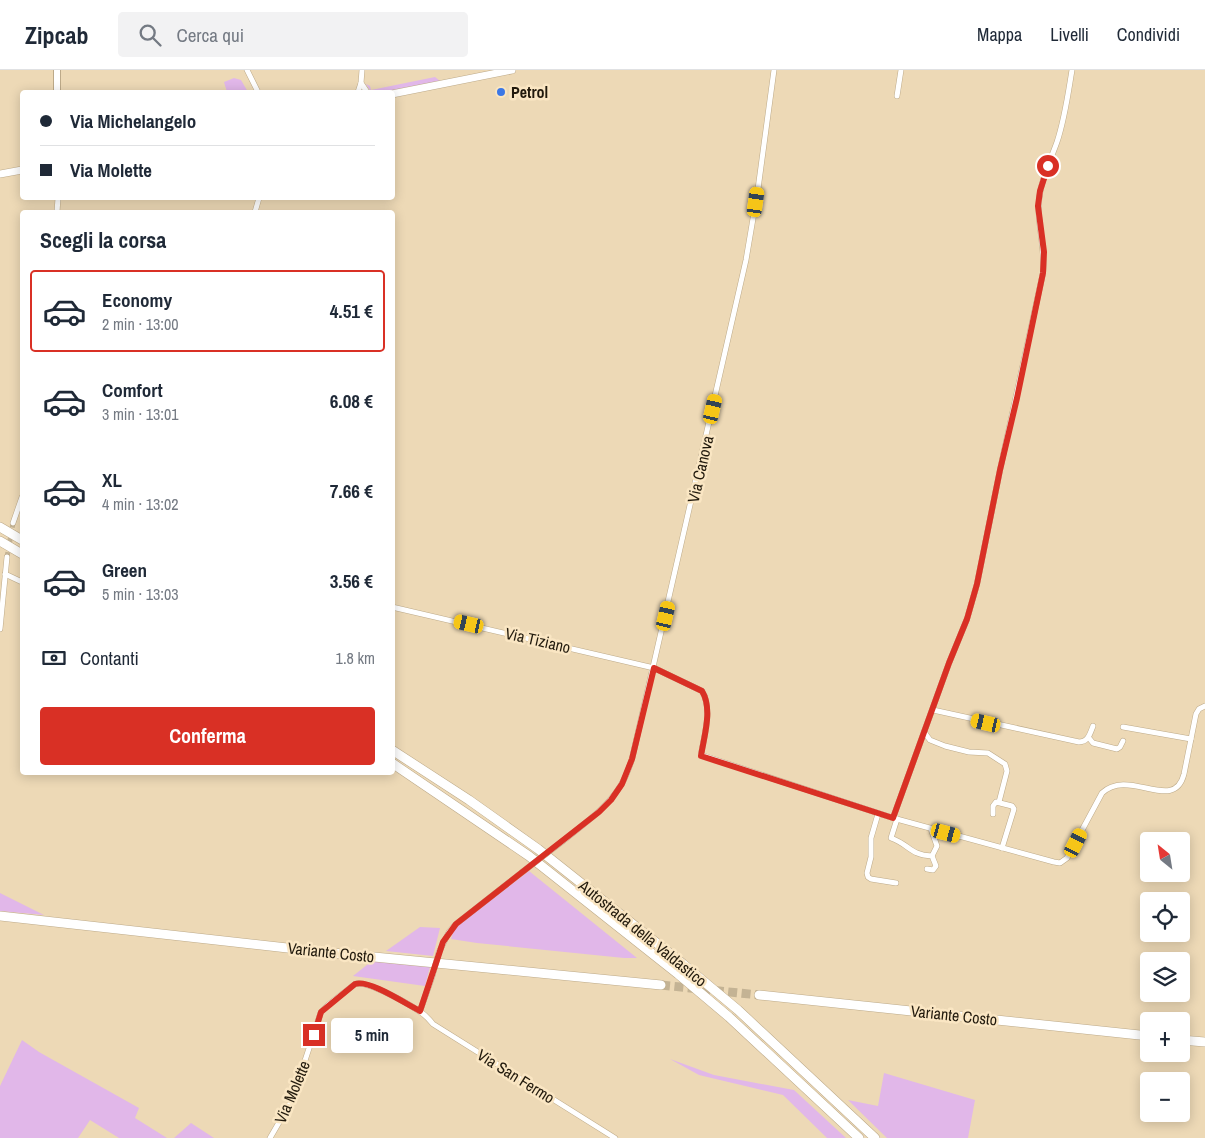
<!DOCTYPE html>
<html lang="it">
<meta charset="utf-8">
<style>
body{margin:0;font-family:"Archivo Narrow",sans-serif;background:#f2f2f3;color:#1f2937;height:100vh;display:flex;flex-direction:column;font-size:19px;white-space:nowrap}
*{box-sizing:border-box;margin:0}
p{font-size:16px;color:#747a83}
.icon{flex:none;width:28px;height:28px;fill:none;stroke:currentColor;stroke-width:2;stroke-linecap:round;stroke-linejoin:round}
.map{position:relative;flex:1;overflow:hidden}
.drawer{position:absolute;left:20px;top:140px;width:375px;height:565px;display:flex;flex-direction:column;background:#fff;border-radius:5px;box-shadow:0 2px 12px #0003}
.drawer>*{flex:none}
.top-card{position:absolute;left:20px;top:20px;width:375px;height:110px;border-radius:5px;box-shadow:0 2px 12px #0003;display:grid;align-content:center;height:110px;padding:0 20px;background:#fff}
.needle{width:32px;rotate:330deg}
.buttons{position:absolute;left:1140px;top:762px;display:grid;gap:10px}
.buttons a{display:grid;place-items:center;width:50px;height:50px;border-radius:5px;background:#fff;box-shadow:0 2px 12px #0003;font-size:25px}
.end{position:absolute;width:22px;height:22px;margin:-11px;border:6px solid #d93025;background:#fff;box-shadow:0 0 0 2px #fff}
.from{border-radius:50%}
.bubble{position:absolute;height:35px;border-radius:5px;background:#fff;box-shadow:0 2px 12px #0003;font-size:16px;font-weight:800;line-height:35px;text-align:center}
.car{position:absolute;width:15px;height:30px;margin:-15px -8px;border-radius:6px;box-shadow:0 0 4px 1px #0007;background:linear-gradient(#f5c518 24%,#345 0 40%,#f5c518 0 76%,#345 0 86%,#f5c518 0)}
.top-card b{display:flex;align-items:center;gap:18px;height:48px;font-size:19px}
.top-card b+b{border-top:1px solid #e0e1e3}
.top-card i{width:12px;height:12px;background:#1f2937}
ul{padding:0;list-style:none}
li{display:flex;align-items:center;gap:15px;height:82px;margin:0 10px 8px;padding:0 10px;border:2px solid transparent;border-radius:5px}
li div{flex:1}
li b{display:block;font-size:19px}
li em{font-style:normal;font-weight:800}
li.active{border-color:#d93025}
li>.icon{width:45px;height:45px;stroke-width:1.5}
h2{padding:0 20px;font-size:22px;line-height:60px}
.pay{display:flex;align-items:center;gap:12px;height:55px;padding:0 20px;font-size:19px}
.pay p{margin-inline-start:auto}
.primary-button{display:flex;gap:10px;margin-top:auto;padding:10px 20px}
.primary-button a{flex:1;height:58px;border-radius:5px;background:#d93025;color:#fff;font-size:20px;font-weight:800;line-height:58px;text-align:center}
header{display:flex;align-items:center;gap:30px;box-sizing:border-box;height:70px;padding:0 25px;background:#fff;border-bottom:1px solid #e0e1e3}
header strong{font-size:24px}
nav{display:flex;gap:28px;margin-inline-start:auto;font-size:18px}
.search{width:350px;height:45px;background:#f2f2f3;display:flex;align-items:center;gap:12px;box-sizing:border-box;padding:0 18px;border-radius:5px;color:#747a83;font-size:19px}
.map>svg:first-child{display:block}
.green{fill:#e1b7e9}
.lines{fill:none;stroke-linecap:round;stroke-linejoin:round}
.minor-tunnel{stroke:#c4b394;stroke-width:5;stroke-dasharray:5 2.5;stroke-linecap:butt}
.trunk-tunnel{stroke:#c4b394;stroke-width:9;stroke-dasharray:9 4.5;stroke-linecap:butt}
.minor-casing{stroke:#bdaa89;stroke-width:6}
.tertiary-casing{stroke:#bdaa89;stroke-width:8}
.secondary-casing{stroke:#bdaa89;stroke-width:8}
.trunk-casing{stroke:#bdaa89;stroke-width:10}
.motorway-casing{stroke:#bdaa89;stroke-width:10}
.minor{stroke:#fff;stroke-width:5}
.tertiary{stroke:#fff;stroke-width:6}
.secondary{stroke:#fff;stroke-width:7}
.trunk{stroke:#fff;stroke-width:9}
.motorway{stroke:#fff;stroke-width:9}
.minor-bridge-casing{stroke:#bdaa89;stroke-width:6;stroke-linecap:butt}
.minor-bridge{stroke:#fff;stroke-width:5}
.route{stroke:#d93025;stroke-width:6}
.poi-dot{fill:#3b77e6;stroke:#fae6c3;stroke-width:2}
.labels{text-anchor:middle;dominant-baseline:central;stroke-width:5;stroke-linejoin:round;paint-order:stroke}
.poi-label{font-size:16px;font-weight:bold;fill:#221a0d;stroke:#fae6c3;text-anchor:start}
.street-label{font-size:16px;fill:#221a0d;stroke:#fae6c3}
</style>
<header>
<strong>Zipcab</strong>
<div class="search"><svg class="icon" aria-label="search" viewBox="0 0 24 24"><circle cx="10" cy="10" r="6"/><path d="M15 15l6 6"/></svg>Cerca qui</div>
<nav><a>Mappa</a><a>Livelli</a><a>Condividi</a></nav>
</header>
<div class="map">
<svg width="1205" height="1068" viewBox="0 0 1205 1068">
<rect width="100%" height="100%" fill="#edd9b6"/>
<g class="green">
<polygon points="435,7 440,11 383,22 371,22 366,14 370,16 371,20"/>
<polygon points="234,8 241,10 248,22 227,22 224,12"/>
<polygon points="529,801 637,888 624,888 477,873 451,869 453,862 459,854"/>
<polygon points="0,823 44,845 0,841"/>
<polygon points="420,857 440,858 433,886 386,881"/>
<polygon points="372,891 430,897 425,916 353,906"/>
<polygon points="22,970 39,982 139,1038 135,1048 167,1068 119,1068 90,1050 78,1068 0,1068 0,1016"/>
<polygon points="670,989 714,1005 794,1020 846,1068 827,1068 783,1025 699,1005"/>
<polygon points="884,1003 975,1030 968,1068 887,1068 848,1030 878,1036"/>
<polygon points="191,1053 214,1068 174,1068"/>
</g>
<g class="lines">
<polyline class="minor-tunnel" points="7,487 13,453"/>
<polyline class="trunk-tunnel" points="661,915 759,925"/>
<defs>
<g id="minor">
<polyline points="247,0 258,22"/>
<polyline points="362,0 361,13 367,22"/>
<polyline points="358,22 361,13"/>
<polyline points="897,26 901,0"/>
<polyline points="57,142 58,128"/>
<polyline points="255,142 259,128"/>
<polyline points="13,453 22,427"/>
<polyline points="5,504 22,512"/>
<path d="M392,537L654,598L702,621C713,639 704,666 701,685L893,748L1054,792L1060,793L1067,788L1102,723C1129,697 1174,744 1184,704L1196,644L1199,639L1205,636"/>
<polyline points="0,559 7,487"/>
<path d="M933,640L1079,672C1088,672 1090,664 1093,656"/>
<polyline points="1123,657 1191,669"/>
<polyline points="924,662 930,670 945,676 969,682 988,683 1005,694 1007,701 999,732"/>
<polyline points="1089,668 1093,673 1117,679 1120,677 1123,671"/>
<polyline points="878,744 871,768 871,787 867,803 868,807 871,809 896,813"/>
<polyline points="993,744 993,736 996,732 1012,736 1014,739 1002,778"/>
<path d="M893,748L949,593L967,549L977,514L1000,400L1043,203C1046,176 1035,149 1040,123C1043,105 1051,89 1057,72C1065,48 1068,24 1072,0"/>
<path d="M897,749L891,768C910,775 910,785 932,786L936,796L933,800L927,799"/>
<polyline points="931,759 937,776 932,786"/>
<path d="M564,770C585,753 607,738 621,715C626,707 629,698 632,689L746,190L758,119L774,0"/>
<polyline points="439,882 449,862 456,854 521,803"/>
<polyline points="420,941 432,907"/>
<path d="M270,1068L292,1030L321,942L328,935L355,914C367,910 407,933 419,941C424,944 429,949 433,954L615,1068"/>
</g>
<polyline id="tertiary" points="57,0 57,22"/>
<g id="secondary">
<polyline points="392,24 512,0"/>
<polyline points="0,104 22,100"/>
</g>
<g id="trunk">
<polyline points="0,846 323,882 661,915"/>
<polyline points="759,925 1149,966"/>
<polyline points="1181,970 1205,972"/>
</g>
<g id="motorway">
<polyline points="0,457 22,470"/>
<polyline points="0,471 22,484"/>
<polyline points="392,680 469,730 538,779 683,894 738,940 875,1068"/>
<polyline points="392,693 529,786 678,904 729,947 859,1068"/>
</g>
</defs>
<use href="#minor" class="minor-casing"/>
<use href="#tertiary" class="tertiary-casing"/>
<use href="#secondary" class="secondary-casing"/>
<use href="#trunk" class="trunk-casing"/>
<use href="#motorway" class="motorway-casing"/>
<use href="#minor" class="minor"/>
<use href="#tertiary" class="tertiary"/>
<use href="#secondary" class="secondary"/>
<use href="#trunk" class="trunk"/>
<use href="#motorway" class="motorway"/>
<defs>
<g id="minor-bridge">
<polyline points="521,803 564,770"/>
<polyline points="432,907 439,882"/>
</g>
</defs>
<use href="#minor-bridge" class="minor-bridge-casing"/>
<use href="#minor-bridge" class="minor-bridge"/>
</g>
<g class="lines">
<path class="route" d="M314,965L321,942L355,914C369,909 406,934 420,941L443,872L456,854L599,742L611,730L622,714L632,689L654,598L702,621C713,639 704,666 701,686L893,748L949,593L967,549L977,514L1000,400L1017,328L1043,203L1044,182L1038,136L1040,121L1048,96"/>
</g>
<circle class="poi-dot" cx="501" cy="22" r="5"/>
<g class="labels">
<g class="poi-label">
<text x="511" y="22">Petrol</text>
</g>
<g class="street-label">
<text transform="translate(700 399) rotate(-77)">Via Canova</text>
<text transform="translate(538 570) rotate(13)">Via Tiziano</text>
<text transform="translate(643 863) rotate(39)">Autostrada della Valdastico</text>
<text transform="translate(331 882) rotate(6)">Variante Costo</text>
<text transform="translate(954 945) rotate(6)">Variante Costo</text>
<text transform="translate(516 1006) rotate(32)">Via San Fermo</text>
<text transform="translate(292 1022) rotate(-67)">Via Molette</text>
</g>
</g>
</svg>
<div class="buttons">
<a><svg class="needle" viewBox="-14 -14 28 28"><path d="M0-13l5 13h-10z" fill="#e53935"/><path d="M0 13l5-13h-10z" fill="#747a83"/></svg></a>
<a><svg class="icon" aria-label="locate" viewBox="0 0 24 24"><circle cx="12" cy="12" r="6"/><path d="M12 2v4M12 18v4M2 12h4M18 12h4"/></svg></a>
<a><svg class="icon" aria-label="layers" viewBox="0 0 24 24"><path d="M12 4l9 5-9 5-9-5zM3 14l9 5 9-5"/></svg></a>
<a>+</a>
<a>−</a>
</div>
<i class="end from" style="left:1048px;top:96px"></i>
<i class="end" style="left:314px;top:965px"></i>
<div class="bubble" style="left:331px;top:948px;width:82px">5 min</div>
<i class="car" style="left:756px;top:132px;rotate:8deg"></i>
<i class="car" style="left:713px;top:339px;rotate:13deg"></i>
<i class="car" style="left:666px;top:546px;rotate:13deg"></i>
<i class="car" style="left:469px;top:554px;rotate:283deg"></i>
<i class="car" style="left:986px;top:653px;rotate:283deg"></i>
<i class="car" style="left:946px;top:763px;rotate:105deg"></i>
<i class="car" style="left:1076px;top:773px;rotate:27deg"></i>
<div class="top-card">
<b><i class="from"></i>Via Michelangelo</b>
<b><i></i>Via Molette</b>
</div>
<section class="drawer">
<h2>Scegli la corsa</h2>
<ul>
<li class="active"><svg class="icon" aria-label="car" viewBox="0 0 24 24"><path d="M5 17H2v-5l4-1 3-4h7l3 4 3 1v5h-3M9 17h6M6 11h13"/><circle cx="7" cy="17" r="2"/><circle cx="17" cy="17" r="2"/></svg><div><b>Economy</b><p>2 min · 13:00</p></div><em>4.51 €</em></li>
<li><svg class="icon" aria-label="car" viewBox="0 0 24 24"><path d="M5 17H2v-5l4-1 3-4h7l3 4 3 1v5h-3M9 17h6M6 11h13"/><circle cx="7" cy="17" r="2"/><circle cx="17" cy="17" r="2"/></svg><div><b>Comfort</b><p>3 min · 13:01</p></div><em>6.08 €</em></li>
<li><svg class="icon" aria-label="car" viewBox="0 0 24 24"><path d="M5 17H2v-5l4-1 3-4h7l3 4 3 1v5h-3M9 17h6M6 11h13"/><circle cx="7" cy="17" r="2"/><circle cx="17" cy="17" r="2"/></svg><div><b>XL</b><p>4 min · 13:02</p></div><em>7.66 €</em></li>
<li><svg class="icon" aria-label="car" viewBox="0 0 24 24"><path d="M5 17H2v-5l4-1 3-4h7l3 4 3 1v5h-3M9 17h6M6 11h13"/><circle cx="7" cy="17" r="2"/><circle cx="17" cy="17" r="2"/></svg><div><b>Green</b><p>5 min · 13:03</p></div><em>3.56 €</em></li>
</ul>
<div class="pay"><svg class="icon" aria-label="cash" viewBox="0 0 24 24"><path d="M3 7h18v10H3z"/><circle cx="12" cy="12" r="2"/></svg>Contanti<p>1.8 km</p></div>
<div class="primary-button"><a>Conferma</a></div>
</section>
</div>
